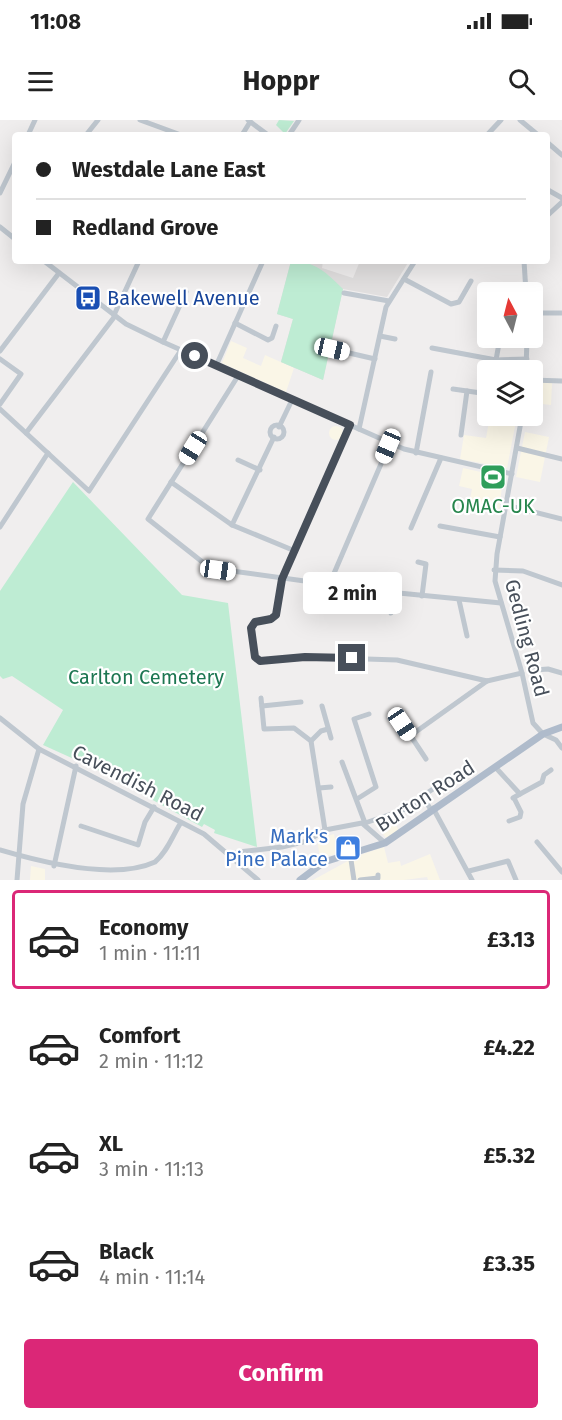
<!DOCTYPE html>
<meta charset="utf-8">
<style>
body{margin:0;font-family:"Fira Sans",sans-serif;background:#f6f6f6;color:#222;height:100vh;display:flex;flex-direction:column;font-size:22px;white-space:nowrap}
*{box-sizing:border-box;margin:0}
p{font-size:20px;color:#767676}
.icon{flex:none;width:33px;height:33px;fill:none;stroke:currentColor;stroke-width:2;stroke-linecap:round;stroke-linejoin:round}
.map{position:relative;height:760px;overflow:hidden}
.drawer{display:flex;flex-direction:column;background:#fff;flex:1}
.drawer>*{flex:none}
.top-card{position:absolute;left:12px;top:12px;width:538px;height:132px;border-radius:6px;box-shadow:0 6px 24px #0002;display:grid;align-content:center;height:132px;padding:0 24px;background:#fff}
.needle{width:39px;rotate:353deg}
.controls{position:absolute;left:477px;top:162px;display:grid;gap:12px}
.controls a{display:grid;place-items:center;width:66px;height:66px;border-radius:6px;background:#fff;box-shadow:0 6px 24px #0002;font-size:30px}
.end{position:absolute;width:27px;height:27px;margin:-14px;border:8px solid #474f5a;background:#fff;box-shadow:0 0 0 3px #fff}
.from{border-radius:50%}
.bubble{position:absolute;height:42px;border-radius:6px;background:#fff;box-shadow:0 6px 24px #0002;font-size:20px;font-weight:700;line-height:42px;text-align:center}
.car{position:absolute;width:18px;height:36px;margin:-18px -9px;border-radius:8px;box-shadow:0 0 4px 2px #0007;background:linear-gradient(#fff 24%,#345 0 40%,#fff 0 76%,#345 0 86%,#fff 0)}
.top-card b{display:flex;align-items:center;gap:21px;height:57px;font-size:22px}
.top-card b+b{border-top:2px solid #e0e0e0}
.top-card i{width:15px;height:15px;background:#222}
ul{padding:10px 0 0;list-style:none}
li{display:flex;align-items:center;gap:18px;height:99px;margin:0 12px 9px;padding:0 12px;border:3px solid transparent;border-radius:6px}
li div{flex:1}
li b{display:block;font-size:22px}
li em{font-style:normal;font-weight:700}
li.selected{border-color:#db2777}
li>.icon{width:54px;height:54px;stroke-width:1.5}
.button{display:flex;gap:12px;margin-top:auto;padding:12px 24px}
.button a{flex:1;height:69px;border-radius:6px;background:#db2777;color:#fff;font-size:24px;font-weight:700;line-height:69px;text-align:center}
.status{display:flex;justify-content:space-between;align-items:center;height:42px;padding:0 30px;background:#fff;direction:ltr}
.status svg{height:16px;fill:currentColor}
header{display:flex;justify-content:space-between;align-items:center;height:78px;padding:0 24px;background:#fff;font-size:27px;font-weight:700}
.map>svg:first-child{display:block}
.commercial{fill:#faf6e7}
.education{fill:#e1dfdf}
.green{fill:#beecd3}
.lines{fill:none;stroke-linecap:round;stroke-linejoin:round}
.minor{stroke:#bfc7cf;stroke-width:5}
.major{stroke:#afbbcb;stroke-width:7}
.route{stroke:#474f5a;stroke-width:8}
.labels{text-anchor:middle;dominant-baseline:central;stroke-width:4.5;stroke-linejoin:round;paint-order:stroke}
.transit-label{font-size:20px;fill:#164399;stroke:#fff;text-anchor:start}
.leisure-label{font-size:20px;fill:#27864d;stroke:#fff}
.street-label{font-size:20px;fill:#474f5a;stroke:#fff}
.park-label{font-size:20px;fill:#1c7651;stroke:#fff}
.shop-label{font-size:20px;fill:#366cbe;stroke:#fff;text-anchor:end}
</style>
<div class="status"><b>11:08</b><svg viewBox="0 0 49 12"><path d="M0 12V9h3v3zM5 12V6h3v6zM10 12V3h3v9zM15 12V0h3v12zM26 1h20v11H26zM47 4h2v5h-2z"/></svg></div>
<header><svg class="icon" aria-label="menu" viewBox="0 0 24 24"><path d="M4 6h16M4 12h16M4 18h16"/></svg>Hoppr<svg class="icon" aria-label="search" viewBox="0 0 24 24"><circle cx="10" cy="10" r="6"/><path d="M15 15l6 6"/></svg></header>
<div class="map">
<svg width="562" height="760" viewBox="0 0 562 760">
<rect width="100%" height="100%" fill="#f0eeee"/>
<g class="commercial">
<polygon points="231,221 247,228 243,238 261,246 265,235 294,248 286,272 222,243"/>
<polygon points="531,243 543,244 542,262 552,263 551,285 533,283"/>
<polygon points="490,296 517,296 507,348 460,339 464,315 486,318"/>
<circle cx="336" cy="313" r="7"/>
<polygon points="525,312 549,317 540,362 516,357"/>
<polygon points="463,348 503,357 499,393 476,389 477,385 469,384 472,369 459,366"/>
<polygon points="391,695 399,711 386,718 373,702"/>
<polygon points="334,714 338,734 320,737 317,719"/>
<polygon points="384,727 388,743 400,741 401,746 430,734 440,760 428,760 427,757 404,760 313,760 357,736"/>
<polygon points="31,746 45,749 45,760 30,760"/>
</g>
<polygon class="education" points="291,141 323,141 322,148 353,158 360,141 409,141 387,177 343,169 323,260 281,242 293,199 277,194"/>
<g class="green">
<polygon points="279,0 294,1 285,14 276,5"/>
<path d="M291,141C315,141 327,153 343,169L323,260L281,242L293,199L277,194Z"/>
<polygon points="73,362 182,475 228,483 257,727 214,713 215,710 204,704 202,707 96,649 43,625 63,590 12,556 3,559 0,556 0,471"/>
</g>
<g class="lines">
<g class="minor">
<polyline points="140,0 181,15"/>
<polyline points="248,0 268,15"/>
<polyline points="520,0 538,15"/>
<polyline points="28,15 35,0"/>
<polyline points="86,15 98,0"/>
<polyline points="242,15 250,2"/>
<polyline points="289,15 299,0"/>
<polyline points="487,15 501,0"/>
<polyline points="548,23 562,35"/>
<polyline points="548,70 562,78"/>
<polyline points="0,73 15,42"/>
<polyline points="548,95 562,82"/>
<polyline points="0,107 15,119"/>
<polyline points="44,141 126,204 163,222 404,329 512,354"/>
<polyline points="524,141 526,172"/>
<polyline points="404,159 451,184 459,182 471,161"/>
<polyline points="344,173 389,181"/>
<polyline points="532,193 562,193"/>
<polyline points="114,195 139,141"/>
<polyline points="235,203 268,220 272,218 276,206"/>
<polyline points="380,216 395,219"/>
<polyline points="163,222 186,172"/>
<polyline points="432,228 496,240 527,239"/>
<polyline points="332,229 375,239"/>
<polyline points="0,231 59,153"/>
<polyline points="0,239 21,254 0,284"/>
<polyline points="496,240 500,218"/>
<polyline points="216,246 263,141"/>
<polyline points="526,250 527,218"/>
<polyline points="238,256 148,399 210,448 355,468"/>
<polyline points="532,260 562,261"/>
<polyline points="453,269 488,274"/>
<polyline points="0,289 89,371 181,230"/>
<polyline points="522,296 497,434 495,461 522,553 533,603 543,614 556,620 562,628"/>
<polyline points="350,305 282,459 276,495 252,505 255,537 260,541 305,537 397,540 487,561 522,553"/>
<circle cx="277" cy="312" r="7"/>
<polyline points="279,307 292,280"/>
<polyline points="359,309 386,187 415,141"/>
<polyline points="26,313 115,196"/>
<polyline points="461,315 467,271"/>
<polyline points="517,328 562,339"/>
<polyline points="416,333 431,252"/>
<polyline points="238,340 260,350"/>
<polyline points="171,362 232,405 295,431"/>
<polyline points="506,385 562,399"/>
<polyline points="232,405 274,317"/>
<polyline points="440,406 500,417"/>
<polyline points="0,407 48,333"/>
<polyline points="411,408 441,338"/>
<polyline points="418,442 426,444 422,476"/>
<polyline points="494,450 523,451 562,465"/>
<polyline points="329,465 390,323"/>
<polyline points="368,470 501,483"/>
<polyline points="459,480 467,516"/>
<polyline points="391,493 392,473"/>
<polyline points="535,550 548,549 562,553"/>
<polyline points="261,578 264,609 294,608 311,621 325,710"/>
<polyline points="262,586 301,582"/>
<polyline points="322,586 331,618"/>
<polyline points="395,592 426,639"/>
<polyline points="0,598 39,629 204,714 258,760"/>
<polyline points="410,616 487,561"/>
<polyline points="311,621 321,611 328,609"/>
<polyline points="342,642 365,703 412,687 425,680 431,690"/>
<polyline points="497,649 520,674 513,678"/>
<polyline points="319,668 331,667"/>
<polyline points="520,674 542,662 544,655 551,650"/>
<polyline points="357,679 376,667 354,599 369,594"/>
<polyline points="425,680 424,675 451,657"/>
<polyline points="433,688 472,760"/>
<polyline points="509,701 520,697 521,692 514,678"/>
<polyline points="81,706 138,725 145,702 154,687"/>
<polyline points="537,722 562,752"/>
<path d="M0,730C44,743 116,760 155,742C167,732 172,717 180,704"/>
<polyline points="350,733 354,760"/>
<polyline points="232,737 238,732 282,727 307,721 325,710 362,703 385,723"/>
<polyline points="54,746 76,646"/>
<polyline points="469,751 508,741 516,760"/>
<polyline points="17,760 23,684 39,629"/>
<polyline points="360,760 378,758 378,755"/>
</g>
<polyline class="major" points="300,760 324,742 385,723 543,614 562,607"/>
</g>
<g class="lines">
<polyline class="route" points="195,236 350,305 282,459 276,495 271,499 255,502 251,508 255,537 260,541 305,537 352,538"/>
</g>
<defs>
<symbol id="bus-square" viewBox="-11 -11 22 22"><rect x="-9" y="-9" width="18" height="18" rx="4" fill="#1a4fb4" stroke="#fff"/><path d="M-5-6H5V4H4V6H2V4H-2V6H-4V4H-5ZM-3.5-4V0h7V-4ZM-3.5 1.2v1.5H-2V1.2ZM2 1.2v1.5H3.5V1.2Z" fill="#fff"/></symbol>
<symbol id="stadium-square" viewBox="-11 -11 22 22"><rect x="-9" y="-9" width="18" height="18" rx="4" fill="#2e9e5b" stroke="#fff"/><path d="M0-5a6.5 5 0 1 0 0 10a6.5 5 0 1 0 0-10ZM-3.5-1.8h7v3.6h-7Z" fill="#fff"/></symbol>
<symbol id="shop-square" viewBox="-11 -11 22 22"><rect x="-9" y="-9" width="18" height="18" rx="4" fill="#3f7fe0" stroke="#fff"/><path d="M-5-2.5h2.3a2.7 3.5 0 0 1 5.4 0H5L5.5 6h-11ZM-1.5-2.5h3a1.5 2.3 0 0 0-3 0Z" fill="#fff"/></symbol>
</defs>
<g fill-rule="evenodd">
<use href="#bus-square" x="73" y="163" width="30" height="30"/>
<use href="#stadium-square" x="478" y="342" width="30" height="30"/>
<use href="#shop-square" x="333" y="713" width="30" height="30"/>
</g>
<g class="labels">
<g class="transit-label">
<text x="107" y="178">Bakewell Avenue</text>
</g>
<g class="leisure-label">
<text x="493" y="386">OMAC-UK</text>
</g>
<g class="street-label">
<text transform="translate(527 518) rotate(75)">Gedling Road</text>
<text transform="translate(138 663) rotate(27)">Cavendish Road</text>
<text transform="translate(425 676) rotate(-33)">Burton Road</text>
</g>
<g class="park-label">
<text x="146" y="557">Carlton Cemetery</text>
</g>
<g class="shop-label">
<text x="328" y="716">Mark's<tspan x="328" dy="23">Pine Palace</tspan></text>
</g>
</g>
</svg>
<div class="controls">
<a><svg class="needle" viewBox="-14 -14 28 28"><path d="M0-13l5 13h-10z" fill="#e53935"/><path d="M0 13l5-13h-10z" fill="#767676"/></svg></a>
<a><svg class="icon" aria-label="layers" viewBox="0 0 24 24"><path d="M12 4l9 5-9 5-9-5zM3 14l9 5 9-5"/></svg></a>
</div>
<i class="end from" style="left:195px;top:236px"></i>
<i class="end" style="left:352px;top:538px"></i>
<div class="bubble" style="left:303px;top:452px;width:99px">2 min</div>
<i class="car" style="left:332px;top:229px;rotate:103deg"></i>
<i class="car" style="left:388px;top:326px;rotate:203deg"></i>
<i class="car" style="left:193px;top:328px;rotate:212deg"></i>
<i class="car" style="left:218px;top:450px;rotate:98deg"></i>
<i class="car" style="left:402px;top:604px;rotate:146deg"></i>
<div class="top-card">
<b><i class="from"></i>Westdale Lane East</b>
<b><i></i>Redland Grove</b>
</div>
</div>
<section class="drawer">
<ul>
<li class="selected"><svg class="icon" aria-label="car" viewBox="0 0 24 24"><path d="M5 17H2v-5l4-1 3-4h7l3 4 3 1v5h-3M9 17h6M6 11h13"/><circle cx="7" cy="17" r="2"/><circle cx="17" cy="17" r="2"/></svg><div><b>Economy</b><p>1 min · 11:11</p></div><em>£3.13</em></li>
<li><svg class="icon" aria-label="car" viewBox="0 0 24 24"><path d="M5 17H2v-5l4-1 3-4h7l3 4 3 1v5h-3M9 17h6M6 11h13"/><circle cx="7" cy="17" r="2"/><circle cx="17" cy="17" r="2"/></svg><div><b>Comfort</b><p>2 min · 11:12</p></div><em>£4.22</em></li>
<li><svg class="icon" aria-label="car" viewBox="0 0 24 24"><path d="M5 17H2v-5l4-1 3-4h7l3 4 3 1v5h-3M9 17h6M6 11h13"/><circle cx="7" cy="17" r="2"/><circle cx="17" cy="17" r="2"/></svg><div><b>XL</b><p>3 min · 11:13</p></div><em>£5.32</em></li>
<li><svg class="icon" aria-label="car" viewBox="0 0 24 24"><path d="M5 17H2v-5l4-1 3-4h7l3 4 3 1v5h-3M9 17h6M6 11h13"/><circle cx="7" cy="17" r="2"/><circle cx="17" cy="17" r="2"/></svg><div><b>Black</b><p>4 min · 11:14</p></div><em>£3.35</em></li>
</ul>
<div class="button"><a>Confirm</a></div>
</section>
